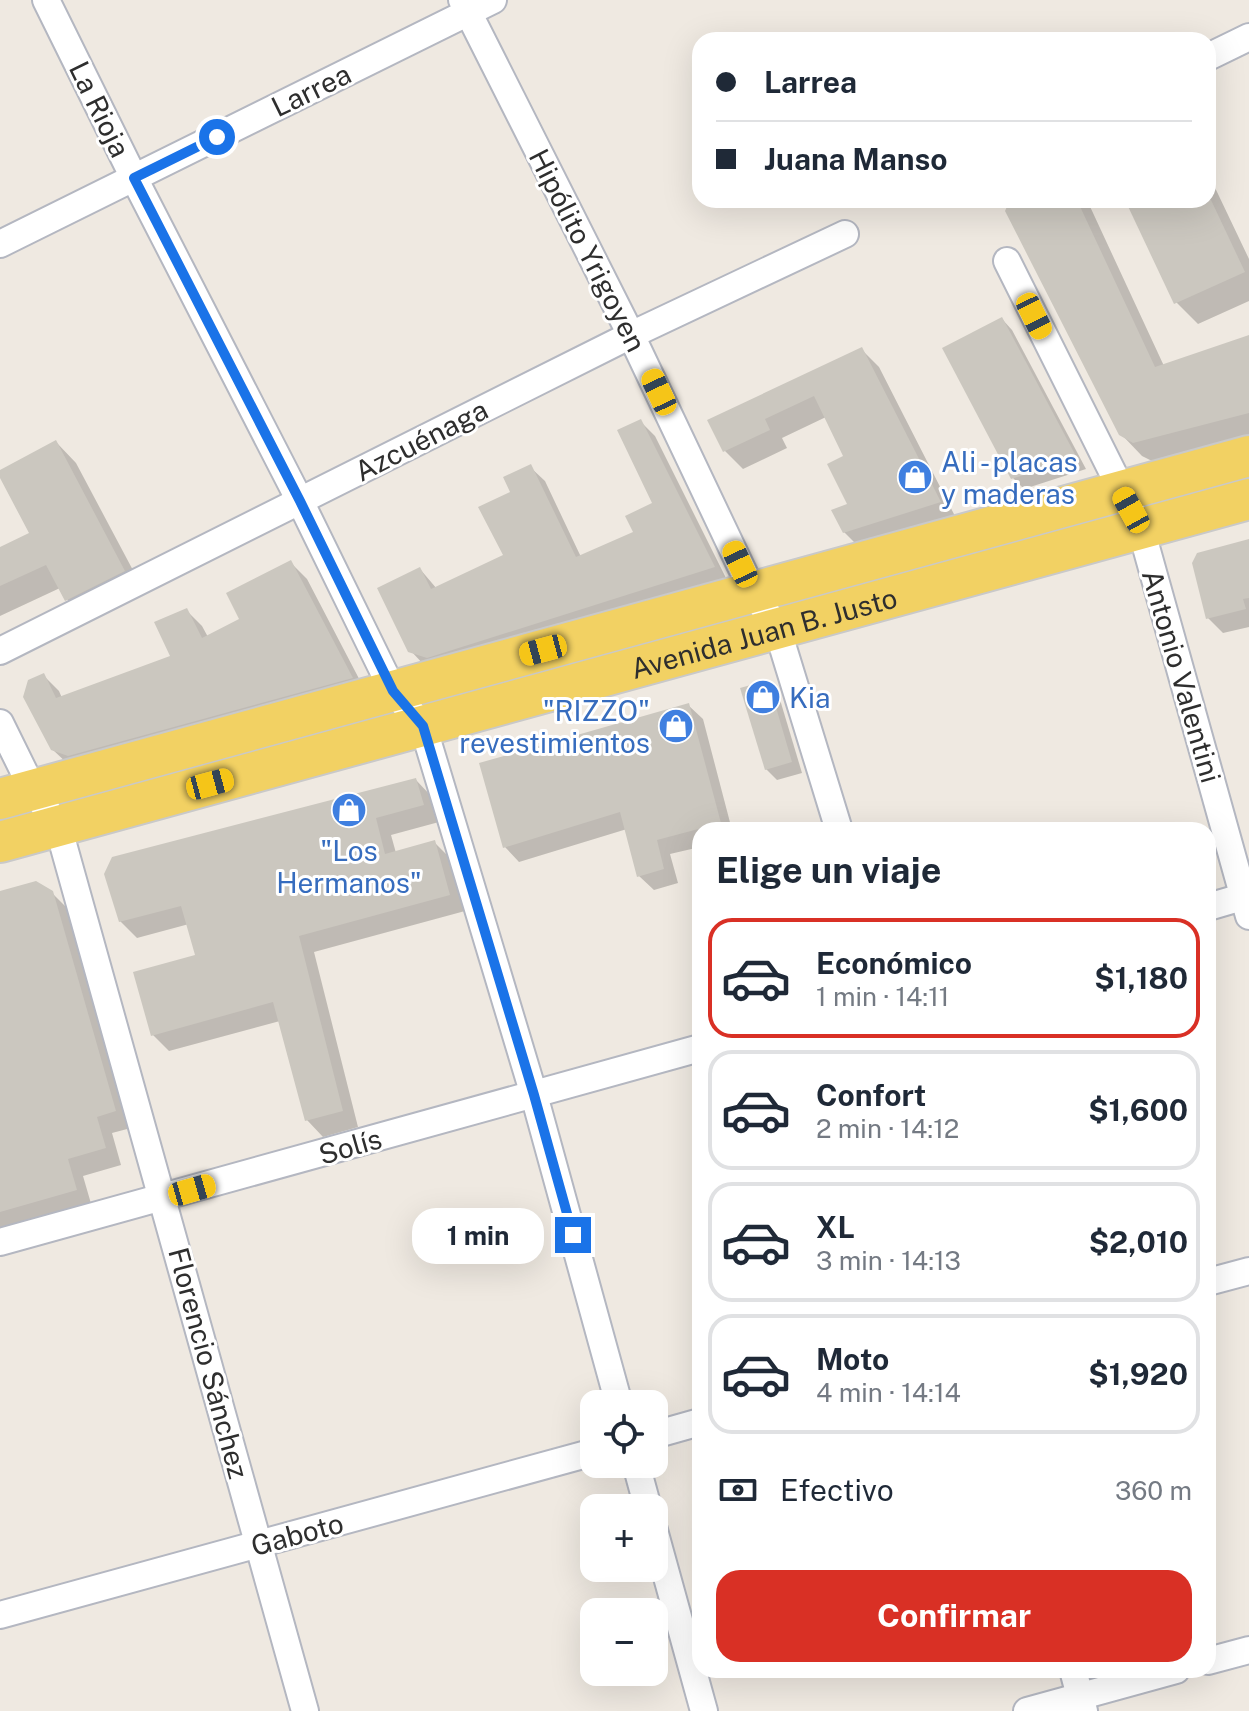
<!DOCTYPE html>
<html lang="es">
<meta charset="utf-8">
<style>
body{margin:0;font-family:"Public Sans",sans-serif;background:#f6f6f7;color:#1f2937;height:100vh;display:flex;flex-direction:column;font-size:30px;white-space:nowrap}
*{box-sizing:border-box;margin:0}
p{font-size:26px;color:#747a83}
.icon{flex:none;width:44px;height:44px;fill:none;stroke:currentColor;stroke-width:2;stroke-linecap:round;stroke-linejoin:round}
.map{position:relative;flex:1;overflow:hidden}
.sheet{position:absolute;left:692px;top:822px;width:524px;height:856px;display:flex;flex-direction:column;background:#fff;border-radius:24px;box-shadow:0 8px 32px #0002}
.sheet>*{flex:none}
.top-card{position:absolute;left:692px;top:32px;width:524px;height:176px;border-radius:24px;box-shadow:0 8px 32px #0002;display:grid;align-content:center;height:176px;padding:0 24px;background:#fff}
.tools{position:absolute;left:580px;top:1390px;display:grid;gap:16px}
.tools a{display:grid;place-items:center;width:88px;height:88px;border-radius:16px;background:#fff;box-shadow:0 8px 32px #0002;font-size:40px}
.end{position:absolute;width:36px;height:36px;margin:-18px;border:10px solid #1a73e8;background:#fff;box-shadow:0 0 0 4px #fff}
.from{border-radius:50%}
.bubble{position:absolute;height:56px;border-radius:24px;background:#fff;box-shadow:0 8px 32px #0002;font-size:26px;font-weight:700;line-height:56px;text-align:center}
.car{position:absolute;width:24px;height:48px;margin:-24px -12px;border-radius:10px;box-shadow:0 0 6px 2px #0007;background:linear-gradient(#f5c518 24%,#345 0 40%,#f5c518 0 76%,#345 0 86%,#f5c518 0)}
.top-card b{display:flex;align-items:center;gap:28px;height:76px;font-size:30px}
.top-card b+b{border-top:2px solid #e0e1e3}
.top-card i{width:20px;height:20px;background:#1f2937}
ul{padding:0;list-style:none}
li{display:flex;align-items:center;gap:24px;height:120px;margin:0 16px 12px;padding:0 8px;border:4px solid #e0e1e3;border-radius:24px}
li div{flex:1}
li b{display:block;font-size:30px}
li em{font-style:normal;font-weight:700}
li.selected{border-color:#d93025}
li>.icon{width:72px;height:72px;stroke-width:1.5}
h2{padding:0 24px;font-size:36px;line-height:96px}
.pay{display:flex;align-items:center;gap:20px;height:88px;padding:0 24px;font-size:30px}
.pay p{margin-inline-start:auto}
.primary-button{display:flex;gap:16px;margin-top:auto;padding:16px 24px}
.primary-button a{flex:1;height:92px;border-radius:24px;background:#d93025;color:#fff;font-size:32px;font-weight:700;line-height:92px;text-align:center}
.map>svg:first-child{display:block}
.shadow{fill:#0003}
.building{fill:#cbc7bf}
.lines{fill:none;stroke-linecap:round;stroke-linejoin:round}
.street-casing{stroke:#b4b7c1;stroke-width:30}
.primary-casing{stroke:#c9c9c9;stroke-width:44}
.street{stroke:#fff;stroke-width:26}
.primary{stroke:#f2d163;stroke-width:40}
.route{stroke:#1a73e8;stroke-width:10}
.labels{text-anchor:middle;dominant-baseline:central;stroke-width:6;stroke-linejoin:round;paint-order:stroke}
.street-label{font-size:28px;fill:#2e2e2e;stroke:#fff}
.shop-label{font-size:28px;fill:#366cbe;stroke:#fff;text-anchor:start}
</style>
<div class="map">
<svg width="1249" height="1711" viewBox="0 0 1249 1711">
<rect width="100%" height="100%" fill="#efe9e1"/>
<g class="shadow">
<polygon points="1208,173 1249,259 1249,301 1198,324 1176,302 1127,200 1208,200"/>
<polygon points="1012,200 1087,200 1164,366 1249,337 1249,439 1156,463 1142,456 1121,434"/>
<polygon points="1002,319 1012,330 1086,469 1024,489 1013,478"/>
<polygon points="861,349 879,367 957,520 863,551 844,532 849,505 846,457 826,417 782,438 787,448 743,469 725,451 710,421"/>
<polygon points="640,421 655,436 728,582 425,666 410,650 420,569 437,589 505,556 513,492 530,467 545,481 581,557 636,533 655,504"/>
<polygon points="56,442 76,463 144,591 87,620 67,599 60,588 0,616 0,549 32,534 0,472"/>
<polygon points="1249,541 1249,627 1223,633 1208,618"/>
<polygon points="291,563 307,579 367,694 69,765 52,749 43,675 59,691 62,698 173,657 186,610 202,626 208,637 241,620"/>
<polygon points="767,682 778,693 802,773 777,780 766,769"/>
<polygon points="688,705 703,719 732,830 700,830 700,847 670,854 678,883 654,890 639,876 627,829 519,862 505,847"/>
<polygon points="416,780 432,797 439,822 391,835 396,853 434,842 451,859 465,911 314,952 358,1127 323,1137 307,1120 280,1021 169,1051 153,1035 197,956 189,924 137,938 120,921"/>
<polygon points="0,893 52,893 69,910 131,1128 112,1133 121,1165 83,1176 92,1207 0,1234"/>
</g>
<g class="building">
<polygon points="1010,200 1077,200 1155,367 1249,335 1249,413 1133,443 1119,435 1005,211"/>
<polygon points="1125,200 1211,200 1245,272 1174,304"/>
<polygon points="1002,317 1077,458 1011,479 942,348"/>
<polygon points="862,347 941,502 843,533 831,510 847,504 827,464 843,456 814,396 765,419 770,430 723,452 707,420"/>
<polygon points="641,419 715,567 427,658 408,652 377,588 420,567 431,589 503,555 478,507 510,492 503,477 531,464 576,557 633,532 625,516 652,503 617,430"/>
<polygon points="56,440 125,571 65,601 46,565 0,586 0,547 29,533 0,478 0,470"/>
<polygon points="1249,539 1249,598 1243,599 1246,609 1206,619 1192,563 1197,553"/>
<polygon points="291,560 353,678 68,756 51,750 23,697 28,680 44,673 56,698 170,656 154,622 187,608 202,638 239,619 226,593"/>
<polygon points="768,680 792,762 765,770 740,688"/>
<polygon points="689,703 721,823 657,840 664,869 637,877 620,812 503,848 479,763"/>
<polygon points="416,778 424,805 376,818 385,854 435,840 450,895 299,936 343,1111 305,1121 273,1002 151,1036 133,972 195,955 181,906 119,922 104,874 112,857"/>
<polygon points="36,881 53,891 116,1111 97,1117 106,1148 68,1159 77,1190 0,1212 0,891"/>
</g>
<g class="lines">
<defs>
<g id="street">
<polyline points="46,0 134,178 300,501 393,691 423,726 534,1095 619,1404"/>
<polyline points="462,0 631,335 753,592 777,628 839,830"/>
<polyline points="1208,57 1249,37"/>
<polyline points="0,244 493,0"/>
<polyline points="1007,261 1141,529 1249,916"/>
<polyline points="0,651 631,335 845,234"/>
<polyline points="0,723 33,790 58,826 305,1711"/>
<polyline points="1208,907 1249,895"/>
<polyline points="0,1242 700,1048"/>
<polyline points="1208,1282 1249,1271"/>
<polyline points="654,1435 700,1422"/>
<polyline points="636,1464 648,1508"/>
<polyline points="654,1530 704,1711"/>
<polyline points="0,1615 594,1452"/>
<polyline points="1208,1661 1249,1650"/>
<polyline points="1073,1670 1084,1711"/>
<polyline points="1027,1711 1176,1670"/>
</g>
<g id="primary">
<polyline points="0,799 1249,456"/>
<path id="s1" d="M0,842L1249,499"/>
</g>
</defs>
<use href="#street" class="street-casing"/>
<use href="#primary" class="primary-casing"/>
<use href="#street" class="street"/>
<use href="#primary" class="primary"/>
</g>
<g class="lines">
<polyline class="route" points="217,137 134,178 300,501 393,691 423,726 534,1095 573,1235"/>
</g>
<defs>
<symbol id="shop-disc" viewBox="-11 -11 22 22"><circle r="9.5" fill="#3f7fe0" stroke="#fff"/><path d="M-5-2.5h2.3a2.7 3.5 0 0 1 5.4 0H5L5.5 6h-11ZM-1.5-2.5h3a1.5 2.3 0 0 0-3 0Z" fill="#fff"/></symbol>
</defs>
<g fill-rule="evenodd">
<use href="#shop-disc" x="895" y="457" width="40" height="40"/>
<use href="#shop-disc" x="743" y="677" width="40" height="40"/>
<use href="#shop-disc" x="656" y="706" width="40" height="40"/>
<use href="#shop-disc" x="329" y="790" width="40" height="40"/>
</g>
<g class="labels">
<g class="street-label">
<text transform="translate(311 90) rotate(-26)">Larrea</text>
<text transform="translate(100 109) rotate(64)">La Rioja</text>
<text transform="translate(588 250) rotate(63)">Hipólito Yrigoyen</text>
<text transform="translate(421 440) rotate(-27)">Azcuénaga</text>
<text stroke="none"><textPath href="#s1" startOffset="792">Avenida Juan B. Justo</textPath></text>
<text transform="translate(1182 676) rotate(74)">Antonio Valentini</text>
<text transform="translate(350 1146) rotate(-16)">Solís</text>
<text transform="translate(209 1363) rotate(75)">Florencio Sánchez</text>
<text transform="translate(297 1534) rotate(-15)">Gaboto</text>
</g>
<g class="shop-label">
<text x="941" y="461">Ali - placas<tspan x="941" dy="32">y maderas</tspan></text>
<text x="789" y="697">Kia</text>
<text x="650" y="710" text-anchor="end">"RIZZO"<tspan x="650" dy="32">revestimientos</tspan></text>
<text x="349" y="850" text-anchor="middle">"Los<tspan x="349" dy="32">Hermanos"</tspan></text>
</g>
</g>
</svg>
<div class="tools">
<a><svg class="icon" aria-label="locate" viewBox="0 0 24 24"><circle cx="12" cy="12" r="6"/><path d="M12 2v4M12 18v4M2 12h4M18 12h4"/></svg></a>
<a>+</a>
<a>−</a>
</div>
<i class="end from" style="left:217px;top:137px"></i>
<i class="end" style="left:573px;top:1235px"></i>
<div class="bubble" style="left:412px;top:1208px;width:132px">1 min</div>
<i class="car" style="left:1034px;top:316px;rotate:154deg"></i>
<i class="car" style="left:659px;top:392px;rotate:335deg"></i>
<i class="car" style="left:1131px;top:510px;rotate:331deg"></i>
<i class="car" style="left:740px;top:564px;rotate:335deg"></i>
<i class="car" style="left:543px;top:650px;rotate:255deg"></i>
<i class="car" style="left:210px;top:784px;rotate:75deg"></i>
<i class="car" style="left:192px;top:1190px;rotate:74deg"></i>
<div class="top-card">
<b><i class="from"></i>Larrea</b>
<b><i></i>Juana Manso</b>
</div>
<section class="sheet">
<h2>Elige un viaje</h2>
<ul>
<li class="selected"><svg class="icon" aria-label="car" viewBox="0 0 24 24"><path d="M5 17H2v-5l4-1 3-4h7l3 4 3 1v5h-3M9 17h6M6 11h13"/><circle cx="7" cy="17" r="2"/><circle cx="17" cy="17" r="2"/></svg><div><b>Económico</b><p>1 min · 14:11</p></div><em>$1,180</em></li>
<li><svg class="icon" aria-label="car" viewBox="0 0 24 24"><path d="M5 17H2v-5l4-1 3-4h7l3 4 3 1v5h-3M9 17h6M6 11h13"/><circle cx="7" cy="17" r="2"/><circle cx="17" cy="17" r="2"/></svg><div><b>Confort</b><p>2 min · 14:12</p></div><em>$1,600</em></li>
<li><svg class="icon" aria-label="car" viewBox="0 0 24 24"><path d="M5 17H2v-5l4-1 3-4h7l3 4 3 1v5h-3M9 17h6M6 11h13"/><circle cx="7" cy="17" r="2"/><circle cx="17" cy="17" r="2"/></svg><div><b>XL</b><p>3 min · 14:13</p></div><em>$2,010</em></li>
<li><svg class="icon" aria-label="car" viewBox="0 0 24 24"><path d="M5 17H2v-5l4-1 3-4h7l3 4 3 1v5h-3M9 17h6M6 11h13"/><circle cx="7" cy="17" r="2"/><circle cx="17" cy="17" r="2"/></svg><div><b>Moto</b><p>4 min · 14:14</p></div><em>$1,920</em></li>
</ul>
<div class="pay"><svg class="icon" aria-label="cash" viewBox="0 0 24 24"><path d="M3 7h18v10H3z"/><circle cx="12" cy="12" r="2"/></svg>Efectivo<p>360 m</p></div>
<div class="primary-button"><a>Confirmar</a></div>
</section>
</div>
